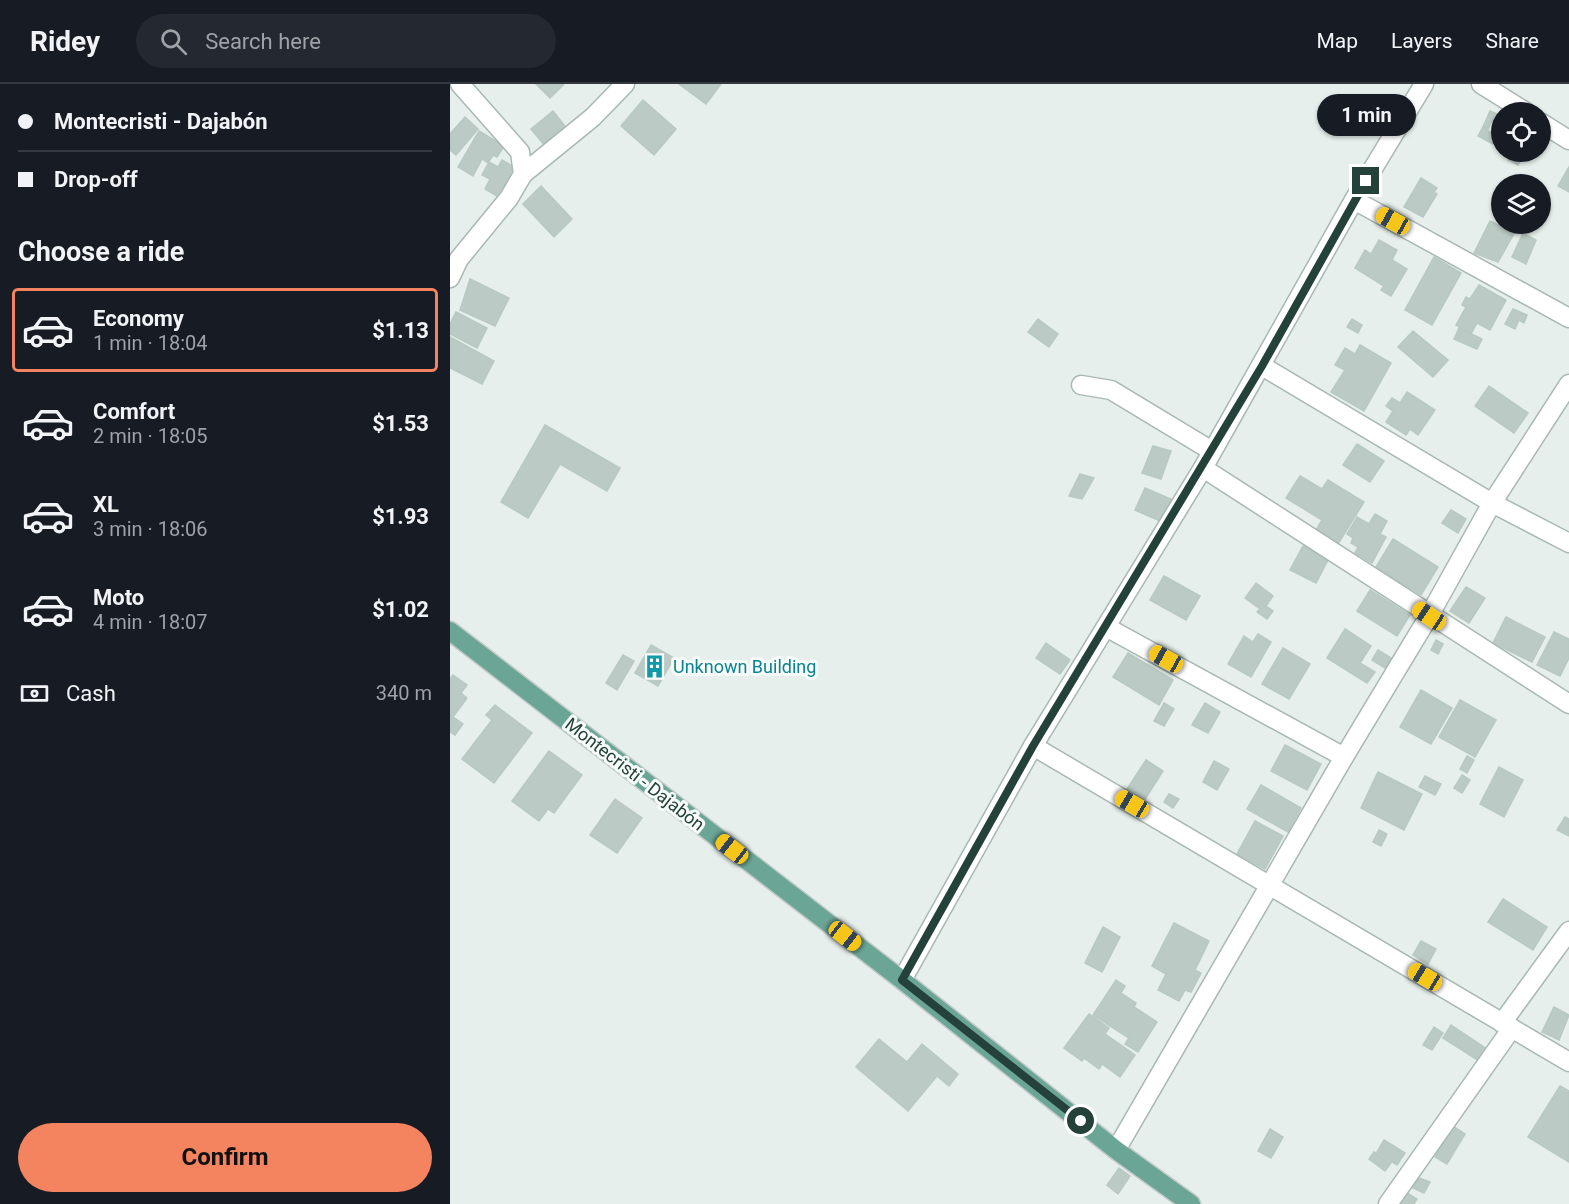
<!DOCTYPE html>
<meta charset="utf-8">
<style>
body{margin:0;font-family:Roboto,sans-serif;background:#242831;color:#f1f3f6;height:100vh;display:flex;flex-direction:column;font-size:22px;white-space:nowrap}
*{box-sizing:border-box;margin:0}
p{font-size:20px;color:#9ea1a6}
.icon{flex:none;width:33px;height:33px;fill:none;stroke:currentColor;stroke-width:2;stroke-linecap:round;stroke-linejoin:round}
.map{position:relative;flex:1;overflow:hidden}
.side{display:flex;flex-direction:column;background:#171b24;width:450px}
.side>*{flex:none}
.banner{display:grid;align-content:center;height:132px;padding:0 18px;background:#171b24}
.tools{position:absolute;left:1041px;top:18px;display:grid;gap:12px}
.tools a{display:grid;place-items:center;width:60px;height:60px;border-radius:50%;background:#171b24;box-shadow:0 2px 4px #0004;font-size:30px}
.end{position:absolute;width:27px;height:27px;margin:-14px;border:8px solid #24423a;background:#fff;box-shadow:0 0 0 3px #fff}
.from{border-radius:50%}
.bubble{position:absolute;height:42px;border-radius:21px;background:#171b24;box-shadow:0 2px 4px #0004;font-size:20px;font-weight:700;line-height:42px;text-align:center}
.car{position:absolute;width:18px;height:36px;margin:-18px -9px;border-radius:8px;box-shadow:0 0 4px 2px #0007;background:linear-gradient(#f5c518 24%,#345 0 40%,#f5c518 0 76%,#345 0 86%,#f5c518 0)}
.banner b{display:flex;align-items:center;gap:21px;height:57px;font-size:22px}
.banner b+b{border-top:2px solid #363941}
.banner i{width:15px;height:15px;background:#f1f3f6}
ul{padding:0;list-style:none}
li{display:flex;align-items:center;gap:18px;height:84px;margin:0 12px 9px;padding:0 6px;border:3px solid transparent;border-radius:6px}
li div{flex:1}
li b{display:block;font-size:22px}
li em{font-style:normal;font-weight:700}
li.on{border-color:#f4845f}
li>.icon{width:54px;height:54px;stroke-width:1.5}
h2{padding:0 18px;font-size:27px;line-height:72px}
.pay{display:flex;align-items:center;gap:15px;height:66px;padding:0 18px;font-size:22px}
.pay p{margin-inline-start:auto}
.primary-button{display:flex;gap:12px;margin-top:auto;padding:12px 18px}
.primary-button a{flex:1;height:69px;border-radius:36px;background:#f4845f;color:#111;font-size:24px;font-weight:700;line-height:69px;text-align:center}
header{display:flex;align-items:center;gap:36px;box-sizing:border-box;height:84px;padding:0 30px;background:#171b24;border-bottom:2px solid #363941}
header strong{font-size:28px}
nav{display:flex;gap:33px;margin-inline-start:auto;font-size:21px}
.search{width:420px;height:54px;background:#242831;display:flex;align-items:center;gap:15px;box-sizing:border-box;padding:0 21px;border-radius:33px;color:#9ea1a6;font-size:22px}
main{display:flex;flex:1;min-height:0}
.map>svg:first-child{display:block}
.building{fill:#bbcac4;stroke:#b8c9c2;stroke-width:1.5}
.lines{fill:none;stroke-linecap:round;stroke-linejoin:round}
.minor-casing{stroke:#a8b8b2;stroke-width:21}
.primary-casing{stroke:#c2cac8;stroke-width:21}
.minor{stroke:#fff;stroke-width:18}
.primary{stroke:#6aa596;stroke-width:18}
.route{stroke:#24423a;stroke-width:8}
.labels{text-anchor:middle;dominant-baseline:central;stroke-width:6;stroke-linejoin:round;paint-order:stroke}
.culture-label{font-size:18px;fill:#0d838f;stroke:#f7fbf9;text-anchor:start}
.street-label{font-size:18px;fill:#24423a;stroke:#f7fbf9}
</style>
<header>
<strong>Ridey</strong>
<div class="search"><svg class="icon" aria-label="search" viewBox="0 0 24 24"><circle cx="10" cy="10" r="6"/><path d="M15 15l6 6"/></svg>Search here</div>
<nav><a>Map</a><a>Layers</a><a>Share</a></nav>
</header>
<main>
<section class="side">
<div class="banner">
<b><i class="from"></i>Montecristi - Dajabón</b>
<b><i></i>Drop-off</b>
</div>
<h2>Choose a ride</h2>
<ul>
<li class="on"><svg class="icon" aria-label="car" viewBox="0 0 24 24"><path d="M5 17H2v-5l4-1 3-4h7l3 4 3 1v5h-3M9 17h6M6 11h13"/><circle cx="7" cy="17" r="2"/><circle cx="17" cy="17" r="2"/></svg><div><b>Economy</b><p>1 min · 18:04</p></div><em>$1.13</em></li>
<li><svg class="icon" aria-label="car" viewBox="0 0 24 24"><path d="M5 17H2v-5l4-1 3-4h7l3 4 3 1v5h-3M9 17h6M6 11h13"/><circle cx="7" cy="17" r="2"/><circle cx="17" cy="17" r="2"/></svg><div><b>Comfort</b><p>2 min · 18:05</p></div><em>$1.53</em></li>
<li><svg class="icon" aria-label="car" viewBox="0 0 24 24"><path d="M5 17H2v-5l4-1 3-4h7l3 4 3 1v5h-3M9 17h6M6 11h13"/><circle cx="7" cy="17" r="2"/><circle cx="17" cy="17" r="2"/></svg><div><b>XL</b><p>3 min · 18:06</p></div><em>$1.93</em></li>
<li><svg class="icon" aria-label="car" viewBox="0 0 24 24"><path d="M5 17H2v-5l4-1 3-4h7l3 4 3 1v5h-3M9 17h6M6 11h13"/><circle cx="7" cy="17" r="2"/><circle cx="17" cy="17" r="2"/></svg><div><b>Moto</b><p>4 min · 18:07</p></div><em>$1.02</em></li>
</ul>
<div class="pay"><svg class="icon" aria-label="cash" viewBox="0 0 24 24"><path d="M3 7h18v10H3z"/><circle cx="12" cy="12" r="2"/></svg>Cash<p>340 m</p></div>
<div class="primary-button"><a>Confirm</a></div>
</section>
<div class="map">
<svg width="1119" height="1120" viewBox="0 0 1119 1120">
<rect width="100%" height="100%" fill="#e6efeb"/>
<g class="building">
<polygon points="86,0 114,0 100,14"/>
<polygon points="229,0 271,0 256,20"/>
<polygon points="193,16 226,45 204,71 171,42"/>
<polygon points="103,27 117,45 96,63 81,45"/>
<polygon points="1040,27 1052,32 1052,43 1041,38 1038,45 1033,43"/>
<polygon points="15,33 28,45 6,71 0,66 0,50"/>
<polygon points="1033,43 1047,53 1043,60 1028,52"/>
<polygon points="29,47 54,62 47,73 43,71 38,79 32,75 23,92 8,83"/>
<polygon points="1063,68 1076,68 1068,81 1058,76"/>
<polygon points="52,76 64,83 60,90 64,93 52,115 35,105 40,95 32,91 39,78 48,83"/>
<polygon points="1119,83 1119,108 1108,102"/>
<polygon points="971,94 987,104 984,108 987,110 973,133 954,123"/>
<polygon points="91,102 122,135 104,153 73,120"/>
<polygon points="1040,137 1048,141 1050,137 1067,144 1048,178 1024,169"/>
<polygon points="1073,149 1086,156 1076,180 1062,173"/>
<polygon points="929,156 947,166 942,176 957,185 941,212 931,206 934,202 905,184 915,166 921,170"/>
<polygon points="984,173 1011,189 982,241 955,226"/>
<polygon points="20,195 59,214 45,242 10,226"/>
<polygon points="1029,201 1056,216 1040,246 1027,239 1021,250 1006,241 1016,223 1012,221 1016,213 1020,215"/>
<polygon points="1063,225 1077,231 1074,239 1069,236 1065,245 1055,240"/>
<polygon points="6,228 37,244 27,264 0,250 0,240"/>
<polygon points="588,235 608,250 599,263 578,248"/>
<polygon points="902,235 912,241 908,249 897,243"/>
<polygon points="1009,244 1032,255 1027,265 1004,255"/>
<polygon points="963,247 998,276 983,293 948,263"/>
<polygon points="0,253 44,277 32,300 0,284"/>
<polygon points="910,261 941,279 914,327 881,308 895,286 885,281 895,264 905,270"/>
<polygon points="1039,302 1078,329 1064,349 1025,322"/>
<polygon points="957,308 985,326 968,351 960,345 956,351 936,338 943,327 936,322 942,314 950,319"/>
<polygon points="95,341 170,384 157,407 110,380 78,434 51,418"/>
<polygon points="907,360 934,377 920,398 893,381"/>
<polygon points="703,362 721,367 711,395 692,389"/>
<polygon points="630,390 644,394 632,415 619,412"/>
<polygon points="850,392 872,405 878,396 914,418 888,460 866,446 872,436 836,414"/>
<polygon points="695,404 725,417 715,439 685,426"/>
<polygon points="1001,426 1016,435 1008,449 992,439"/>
<polygon points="925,430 937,437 930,450 936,453 922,479 905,469 908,463 901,459 903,454 897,450 907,433 919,440"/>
<polygon points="943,455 988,483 971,511 926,483"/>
<polygon points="853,462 879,474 866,499 840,486"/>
<polygon points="714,492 750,512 736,536 700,516"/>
<polygon points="806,499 823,512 816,522 823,527 817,535 807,528 810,525 795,514"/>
<polygon points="1016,503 1035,514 1019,539 1000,527"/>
<polygon points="920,506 960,531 947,552 907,527"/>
<polygon points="1056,533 1095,553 1082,578 1043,559"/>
<polygon points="895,545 921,562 910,579 925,588 917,599 877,574"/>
<polygon points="1104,548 1119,555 1119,574 1110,592 1087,581"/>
<polygon points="808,550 821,558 801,593 778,580 794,552 803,558"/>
<polygon points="986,556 993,560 988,570 981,566"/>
<polygon points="596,559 620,576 610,590 586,574"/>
<polygon points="201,561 224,574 208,602 185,589"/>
<polygon points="833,564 860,580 839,615 812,600"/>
<polygon points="928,566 941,574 935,584 922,576"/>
<polygon points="678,569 723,596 709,621 663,593"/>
<polygon points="173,571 184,577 167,606 156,599"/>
<polygon points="3,591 17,601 11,609 17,614 3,633 13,640 5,651 0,648 0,595"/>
<polygon points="971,606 1002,624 981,660 950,643"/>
<polygon points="1010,616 1046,636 1025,673 989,653"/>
<polygon points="714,619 724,625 714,642 704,637"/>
<polygon points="755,619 770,628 758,649 742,641"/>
<polygon points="45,621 82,649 44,699 12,675 42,636 36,631"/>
<polygon points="835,661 871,680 857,706 821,687"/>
<polygon points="99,667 132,691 104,729 98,725 89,737 62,717"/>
<polygon points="1017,672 1024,676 1017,689 1010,685"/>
<polygon points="696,676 713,687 694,717 677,705"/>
<polygon points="764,677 779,685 767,706 753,698"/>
<polygon points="1049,683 1073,696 1054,733 1030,720"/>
<polygon points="928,688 972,710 954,746 911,724"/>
<polygon points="1012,691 1020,696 1012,709 1004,704"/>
<polygon points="975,692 991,700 985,711 969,703"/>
<polygon points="811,701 851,724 838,748 797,725"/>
<polygon points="719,710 729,715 723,724 714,718"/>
<polygon points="165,715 192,734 167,769 140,751"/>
<polygon points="1115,733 1119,735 1119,752 1107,746"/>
<polygon points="805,737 833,752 815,785 787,770"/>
<polygon points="929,746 937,750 931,762 923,758"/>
<polygon points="1053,815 1097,843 1083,866 1038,838"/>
<polygon points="724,839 759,857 745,886 751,889 741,908 735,906 729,917 708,906 716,890 702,882"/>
<polygon points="653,843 670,853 652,888 635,879"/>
<polygon points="971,857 986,865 978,880 963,871"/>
<polygon points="666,896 675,902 671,909 686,919 684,923 707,938 688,968 675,960 679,954 643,931"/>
<polygon points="1104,923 1119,931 1109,956 1092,948"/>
<polygon points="639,930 659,944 655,950 685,971 670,993 652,980 649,985 634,974 632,977 614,964"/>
<polygon points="1001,941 1037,965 1029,977 993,954"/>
<polygon points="984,943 993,949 982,966 973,961"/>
<polygon points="429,955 457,978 472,960 508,990 499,1002 487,992 458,1027 406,983"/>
<polygon points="1110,1002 1119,1007 1119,1078 1078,1053"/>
<polygon points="1004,1043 1015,1050 997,1080 985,1073"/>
<polygon points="820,1045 833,1053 821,1074 808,1067"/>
<polygon points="934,1056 955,1069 947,1081 927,1068"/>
<polygon points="924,1068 941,1079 935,1087 919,1075"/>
<polygon points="669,1084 680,1092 668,1110 657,1101"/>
<polygon points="969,1094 980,1098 974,1109 963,1104"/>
<polygon points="957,1109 967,1115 964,1120 950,1119"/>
</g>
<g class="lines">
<defs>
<g id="minor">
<polyline points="1031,0 1076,28"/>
<polyline points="1090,38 1119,56"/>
<polyline points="73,90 143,33 175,0"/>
<polyline points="904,116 1119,234"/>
<polyline points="0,194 9,175 59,114 73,90 70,68 10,0"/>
<polyline points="812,282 1042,419 1119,459"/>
<polyline points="631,301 661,306 762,367"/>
<polyline points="753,384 1119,620"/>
<polyline points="656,543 894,673"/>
<polyline points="583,662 1119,978"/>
<polyline points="452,896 583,662 753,384 904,116 974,0"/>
<polyline points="1052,939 1119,847"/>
<polyline points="666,1066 894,673 979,532 1042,419 1119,300"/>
<polyline points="938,1120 1062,944"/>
</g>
<polyline id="primary" points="0,547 452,896 666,1066 741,1120"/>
</defs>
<use href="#minor" class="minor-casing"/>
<use href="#primary" class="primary-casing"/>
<use href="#minor" class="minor"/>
<use href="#primary" class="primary"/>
</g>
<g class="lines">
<polyline class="route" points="631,1037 452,896 583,662 812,282 916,97"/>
</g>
<defs>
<symbol id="building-bare" viewBox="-9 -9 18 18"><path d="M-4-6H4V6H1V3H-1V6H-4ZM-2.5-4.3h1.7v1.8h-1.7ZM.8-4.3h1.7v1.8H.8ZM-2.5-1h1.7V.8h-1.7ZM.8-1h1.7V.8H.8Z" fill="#0f9aa8" stroke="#f7fbf9" stroke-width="2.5" paint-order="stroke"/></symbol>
</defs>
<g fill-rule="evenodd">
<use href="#building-bare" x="188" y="566" width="33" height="33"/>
</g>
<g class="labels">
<g class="culture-label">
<text x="223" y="582">Unknown Building</text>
</g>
<g class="street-label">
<text transform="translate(185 690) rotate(38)">Montecristi - Dajabón</text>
</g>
</g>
</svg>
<div class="tools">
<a><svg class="icon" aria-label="locate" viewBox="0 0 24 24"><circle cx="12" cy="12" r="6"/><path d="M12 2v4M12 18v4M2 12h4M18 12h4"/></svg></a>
<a><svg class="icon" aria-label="layers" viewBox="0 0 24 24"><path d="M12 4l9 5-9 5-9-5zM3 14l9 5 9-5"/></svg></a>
</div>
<i class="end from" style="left:631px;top:1037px"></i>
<i class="end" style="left:916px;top:97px"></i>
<div class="bubble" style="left:867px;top:10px;width:99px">1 min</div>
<i class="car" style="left:943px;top:137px;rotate:299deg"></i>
<i class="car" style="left:979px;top:532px;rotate:303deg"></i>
<i class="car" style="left:716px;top:575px;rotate:299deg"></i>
<i class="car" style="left:682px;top:720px;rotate:300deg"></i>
<i class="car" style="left:282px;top:765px;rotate:308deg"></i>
<i class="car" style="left:395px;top:852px;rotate:128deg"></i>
<i class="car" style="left:975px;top:893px;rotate:301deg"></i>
</div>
</main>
